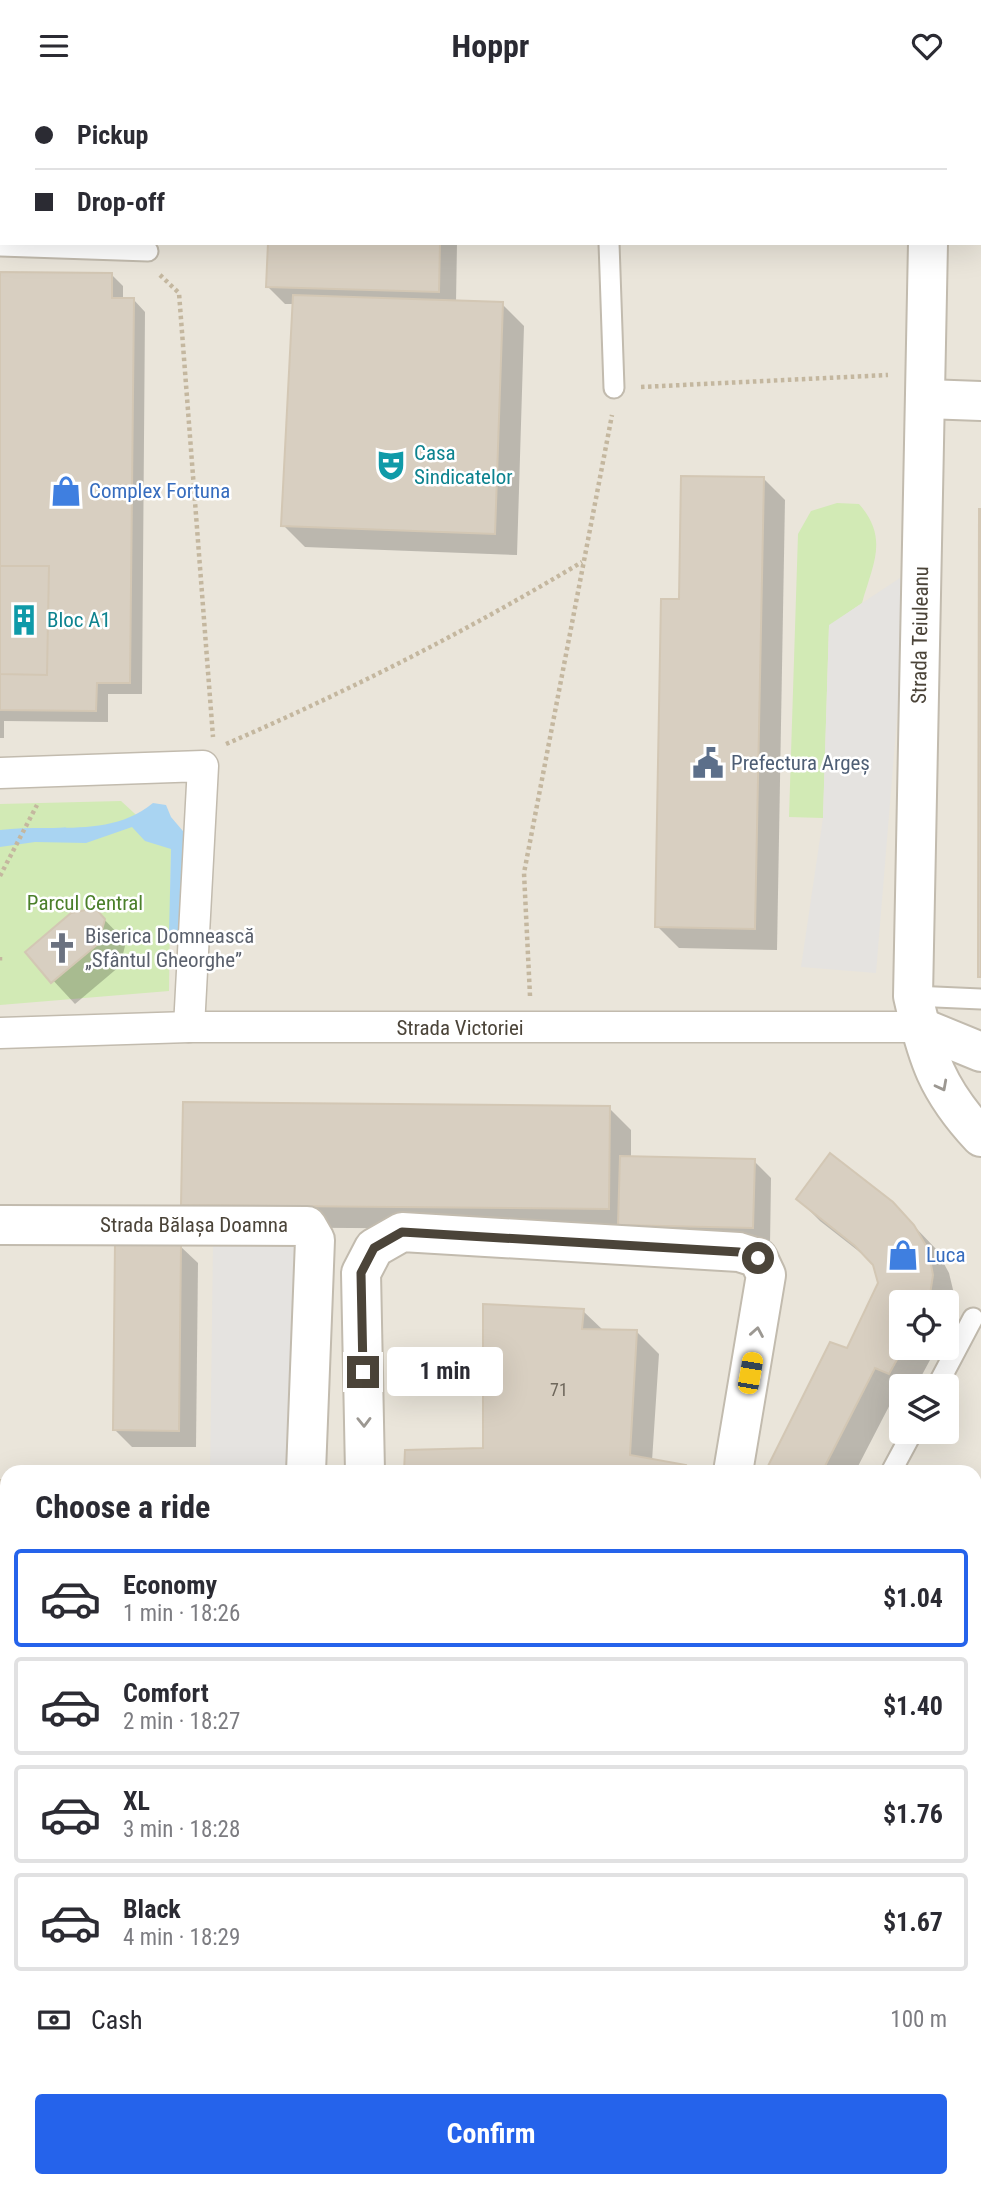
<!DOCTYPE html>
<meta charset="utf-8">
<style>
body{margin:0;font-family:"Roboto Condensed",sans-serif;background:#f7f7f7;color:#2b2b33;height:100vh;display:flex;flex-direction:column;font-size:26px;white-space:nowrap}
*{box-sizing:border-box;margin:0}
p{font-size:23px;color:#7c7c81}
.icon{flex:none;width:38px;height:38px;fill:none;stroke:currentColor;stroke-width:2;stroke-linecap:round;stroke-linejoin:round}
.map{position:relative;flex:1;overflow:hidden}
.side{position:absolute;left:0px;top:1374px;width:982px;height:723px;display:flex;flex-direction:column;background:#fff;border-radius:21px 21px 0 0;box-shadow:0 7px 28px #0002}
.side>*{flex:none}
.hud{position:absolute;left:0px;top:0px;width:982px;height:154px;box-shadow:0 7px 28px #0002;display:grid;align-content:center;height:154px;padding:0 35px;background:#fff}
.fabs{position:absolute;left:889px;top:1199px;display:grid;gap:14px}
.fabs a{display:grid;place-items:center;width:70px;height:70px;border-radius:7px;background:#fff;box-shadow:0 7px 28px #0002;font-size:35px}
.end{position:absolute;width:32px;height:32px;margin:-16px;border:9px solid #4b4439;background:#fff;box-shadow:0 0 0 4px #fff}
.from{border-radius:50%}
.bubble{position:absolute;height:49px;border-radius:7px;background:#fff;box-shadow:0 7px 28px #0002;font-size:23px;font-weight:700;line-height:49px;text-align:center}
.car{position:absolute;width:21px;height:42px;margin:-21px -10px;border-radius:9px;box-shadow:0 0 5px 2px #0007;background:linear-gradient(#f5c518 24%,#345 0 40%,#f5c518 0 76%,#345 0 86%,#f5c518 0)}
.hud b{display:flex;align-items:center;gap:24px;height:66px;font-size:26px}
.hud b+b{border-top:2px solid #e1e1e2}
.hud i{width:18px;height:18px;background:#2b2b33}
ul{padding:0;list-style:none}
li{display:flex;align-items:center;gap:21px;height:98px;margin:0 14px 10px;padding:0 21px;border:4px solid #e1e1e2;border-radius:7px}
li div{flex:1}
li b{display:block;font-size:26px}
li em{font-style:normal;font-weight:700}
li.current{border-color:#2563eb}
li>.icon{width:63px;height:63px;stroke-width:1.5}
h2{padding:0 35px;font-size:32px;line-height:84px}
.pay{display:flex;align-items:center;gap:18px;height:77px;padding:0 35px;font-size:26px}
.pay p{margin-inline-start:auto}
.button{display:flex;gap:14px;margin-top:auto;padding:14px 35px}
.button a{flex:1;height:80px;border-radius:7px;background:#2563eb;color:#fff;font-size:28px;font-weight:700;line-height:80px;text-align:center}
header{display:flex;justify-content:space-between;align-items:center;height:91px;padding:0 35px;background:#fff;font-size:32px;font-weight:700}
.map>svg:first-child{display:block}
.residential{fill:#eae5da;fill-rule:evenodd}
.green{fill:#d2eab5}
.parking{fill:#e5e3e0}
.water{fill:#a9d4f2}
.shadow{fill:#0003}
.building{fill:#d8cfc1;stroke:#d3c7b4;stroke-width:2}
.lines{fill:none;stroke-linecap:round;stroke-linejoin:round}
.service-casing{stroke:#c2bbae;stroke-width:23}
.pedestrian-casing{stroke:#c2bbae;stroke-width:33}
.minor-casing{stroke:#c2bbae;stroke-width:42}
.primary-casing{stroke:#e6c16a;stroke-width:42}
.path{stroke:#c4b79f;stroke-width:4.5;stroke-dasharray:3.5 3.5;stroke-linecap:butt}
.service{stroke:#fff;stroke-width:19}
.pedestrian{stroke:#fff;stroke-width:30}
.minor{stroke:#fff;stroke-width:38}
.primary{stroke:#ffe39c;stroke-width:38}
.oneway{stroke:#9c9892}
.route{stroke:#4b4439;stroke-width:9}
.labels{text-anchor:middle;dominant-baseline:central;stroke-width:5;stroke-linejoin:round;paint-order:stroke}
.number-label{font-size:18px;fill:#6e675b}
.culture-label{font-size:21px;fill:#0d838f;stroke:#fff;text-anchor:start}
.shop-label{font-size:21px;fill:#366cbe;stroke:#fff;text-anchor:start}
.street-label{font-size:21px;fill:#4b4439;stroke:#fff}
.service-label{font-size:21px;fill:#4e5e75;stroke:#fff;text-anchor:start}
.park-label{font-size:21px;fill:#4a7f2a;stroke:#fff}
.worship-label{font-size:21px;fill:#5b616d;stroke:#fff;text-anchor:start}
</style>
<header><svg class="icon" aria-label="menu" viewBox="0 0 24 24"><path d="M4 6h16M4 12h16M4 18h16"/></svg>Hoppr<svg class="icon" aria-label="heart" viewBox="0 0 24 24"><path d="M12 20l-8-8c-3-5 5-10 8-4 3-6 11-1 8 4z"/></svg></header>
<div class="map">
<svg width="981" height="2096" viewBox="0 0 981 2096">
<rect width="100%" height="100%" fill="#f6f3ec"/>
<path class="residential" d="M0,0H981V2096H0ZM2,2H980V152H2ZM901,1211H947V1256H901ZM901,1295H947V1340H901ZM7,1381H975V2090H7Z"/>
<g class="green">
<path d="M837,412L859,413C889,447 873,473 862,512L829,535L823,727L789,726L798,443L811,420Z"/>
<polygon points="121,710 171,756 169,900 0,914 0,713"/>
</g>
<g class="parking">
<polygon points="909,481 876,882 801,876 823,727 829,534"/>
<polygon points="213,1149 306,1151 298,1381 210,1381"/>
</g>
<path class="water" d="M153,712L166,714L171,726L188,746L185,849L169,843L171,758L145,750L132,736L86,752L35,751L0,756V739C52,732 109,748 153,712Z"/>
<g class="shadow">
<polygon points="269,152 457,152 456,212 502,213 524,235 517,464 305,456 283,434 294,213 285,213 268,196"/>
<polygon points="0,182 111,183 123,195 123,209 134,209 145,221 142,603 108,603 108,631 4,630 4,647 0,647"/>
<polygon points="763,387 785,409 777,859 679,857 657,835 680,510"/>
<polygon points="95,819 126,851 120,875 75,913 27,861"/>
<polygon points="609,1017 631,1039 631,1067 754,1070 771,1087 770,1154 626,1139 205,1136 183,1114"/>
<polygon points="798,1108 892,1112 936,1158 949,1182 955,1207 947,1239 947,1211 901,1211 901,1256 937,1256 916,1295 898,1298 855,1381 767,1381 848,1259 880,1192 875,1173 820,1130"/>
<polygon points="180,1155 198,1172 196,1356 132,1356 115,1339"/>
<polygon points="583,1220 604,1240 637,1241 659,1263 652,1370 685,1376 690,1381 406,1381 485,1359"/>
<rect x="0" y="1391" width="7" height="97"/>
<polygon points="0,1603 7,1610 6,1714 0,1714"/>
<polygon points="975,1610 981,1612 981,1783 976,1798"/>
<polygon points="0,1822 7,1822 7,2004 0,2001"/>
<polygon points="981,1883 981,2002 975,1996 975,1944"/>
<polygon points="816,2090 866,2090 870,2096 816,2096"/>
<polygon points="895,2090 945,2090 946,2096 894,2096"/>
</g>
<g class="building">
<polygon points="268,152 440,152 439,201 266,196"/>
<polygon points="0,181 112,182 112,207 134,207 130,592 97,592 96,620 0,619"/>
<polygon points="293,204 503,211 495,443 281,435"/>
<polygon points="681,385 764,386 755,838 655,836 661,508 679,508"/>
<polygon points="979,418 981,418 981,886 978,886"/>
<polygon points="0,475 49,475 47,584 0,583"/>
<polygon points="95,817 105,828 98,853 51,892 25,861 71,822"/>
<polygon points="183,1011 610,1015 609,1118 181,1114"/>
<polygon points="830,1062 893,1111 914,1134 928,1158 933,1184 929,1210 901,1211 904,1256 889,1283 875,1277 822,1381 765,1381 830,1251 847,1257 878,1192 873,1174 855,1155 796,1108"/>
<polygon points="620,1065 755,1068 753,1137 618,1134"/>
<polygon points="115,1152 181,1153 179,1340 113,1339"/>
<polygon points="483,1213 584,1218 582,1238 637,1239 630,1364 686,1374 685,1381 404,1381 405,1359 483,1357"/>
<rect x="0" y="1389" width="7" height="78"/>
<polygon points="975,1608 981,1610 981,1716 975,1734"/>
<rect x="0" y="1820" width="7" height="163"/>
<polygon points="981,1870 981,1993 975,1992 975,1926"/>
<polygon points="975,2084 981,2084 981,2096 958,2096 958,2090 975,2090"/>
<rect x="814" y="2090" width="45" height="6"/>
<polygon points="893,2090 935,2090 934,2096 893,2096"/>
<rect x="721" y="2091" width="48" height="5"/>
</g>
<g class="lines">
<defs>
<g id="service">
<polyline points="609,152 614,297"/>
<polyline points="0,155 148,160"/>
<polyline points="913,905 981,908"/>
<polyline points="937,1295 973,1227"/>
<polyline points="891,1381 913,1340"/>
</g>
<g id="pedestrian">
<polyline points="0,682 203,675 189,936"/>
<polyline points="0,942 189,936 920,936"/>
</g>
<g id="minor">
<path d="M928,152L913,905C927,967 937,999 981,1046"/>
<polyline points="926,308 981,310"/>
<polyline points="920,936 981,961"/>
<polyline points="0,1134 307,1135 315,1149 306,1381"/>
<polyline points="365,1381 361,1182 374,1157 402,1141 739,1161 758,1167 766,1184 733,1381"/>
</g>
<g id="primary">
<polyline points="0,17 2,17"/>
<polyline points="980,108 981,108"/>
<polyline points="0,1527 7,1527"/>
<polyline points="975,1558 981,1558"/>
<polyline points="975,2030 981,2030"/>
<polyline points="0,2062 7,2062"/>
</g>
</defs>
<use href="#service" class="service-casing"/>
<use href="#pedestrian" class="pedestrian-casing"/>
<use href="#minor" class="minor-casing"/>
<use href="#primary" class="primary-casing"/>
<g class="path">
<polyline points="168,2 168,0"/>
<polyline points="255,2 255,0"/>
<polyline points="160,184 179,202 213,646"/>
<polyline points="641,296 888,284"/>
<path d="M226,653C349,600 467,540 582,471"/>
<polyline points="0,785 37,714"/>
<polyline points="0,866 0,872"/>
<polyline points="530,905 524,782 612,324"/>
<polyline points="287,2090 287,2096"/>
</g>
<use href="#service" class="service"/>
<use href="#pedestrian" class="pedestrian"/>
<use href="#minor" class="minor"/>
<use href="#primary" class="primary"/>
</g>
<defs><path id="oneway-chevron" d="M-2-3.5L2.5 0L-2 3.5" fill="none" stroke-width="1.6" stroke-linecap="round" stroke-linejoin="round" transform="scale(1.75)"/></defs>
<g class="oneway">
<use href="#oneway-chevron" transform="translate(942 995) rotate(62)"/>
<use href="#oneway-chevron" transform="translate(757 1241) rotate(-80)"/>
<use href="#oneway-chevron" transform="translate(364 1331) rotate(89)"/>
</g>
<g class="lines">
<polyline class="route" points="363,1281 361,1182 374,1157 402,1141 739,1161 758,1167"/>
</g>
<defs>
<symbol id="theatre-bare" viewBox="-9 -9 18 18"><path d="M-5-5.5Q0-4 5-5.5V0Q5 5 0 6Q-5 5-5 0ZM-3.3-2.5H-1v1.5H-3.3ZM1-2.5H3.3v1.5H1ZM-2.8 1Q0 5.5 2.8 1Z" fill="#0f9aa8" stroke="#fff" stroke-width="2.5" paint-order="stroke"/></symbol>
<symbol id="shop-bare" viewBox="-9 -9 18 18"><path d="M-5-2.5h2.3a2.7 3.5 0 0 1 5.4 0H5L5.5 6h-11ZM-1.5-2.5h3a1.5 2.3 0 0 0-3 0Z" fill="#3f7fe0" stroke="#fff" stroke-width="2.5" paint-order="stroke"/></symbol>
<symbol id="building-bare" viewBox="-9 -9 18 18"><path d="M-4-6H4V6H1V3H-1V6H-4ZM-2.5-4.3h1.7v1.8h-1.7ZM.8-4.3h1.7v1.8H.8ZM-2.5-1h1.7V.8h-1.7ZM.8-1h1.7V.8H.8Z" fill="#0f9aa8" stroke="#fff" stroke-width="2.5" paint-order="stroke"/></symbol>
<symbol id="civic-bare" viewBox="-9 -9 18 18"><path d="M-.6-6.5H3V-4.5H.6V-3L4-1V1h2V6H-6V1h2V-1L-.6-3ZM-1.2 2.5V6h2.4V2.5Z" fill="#5c6f8a" stroke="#fff" stroke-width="2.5" paint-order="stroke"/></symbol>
<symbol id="church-bare" viewBox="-9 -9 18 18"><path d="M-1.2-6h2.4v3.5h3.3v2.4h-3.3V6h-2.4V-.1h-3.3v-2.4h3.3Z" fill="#6b7280" stroke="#fff" stroke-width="2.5" paint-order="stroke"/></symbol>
</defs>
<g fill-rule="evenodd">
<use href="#theatre-bare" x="369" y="352" width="44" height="44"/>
<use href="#shop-bare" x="44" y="378" width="44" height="44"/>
<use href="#building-bare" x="2" y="507" width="44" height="44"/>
<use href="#civic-bare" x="686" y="650" width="44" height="44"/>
<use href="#church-bare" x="40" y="835" width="44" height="44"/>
<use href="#shop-bare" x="881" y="1142" width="44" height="44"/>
</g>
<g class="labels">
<g class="number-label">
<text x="559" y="1298">71</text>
</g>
<g class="culture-label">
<text x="414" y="362">Casa<tspan x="414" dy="24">Sindicatelor</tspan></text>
<text x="47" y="529">Bloc A1</text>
</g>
<g class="shop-label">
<text x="89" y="400">Complex Fortuna</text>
<text x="926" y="1164">Luca</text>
</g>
<g class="street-label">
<text transform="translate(920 544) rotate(-89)">Strada Teiuleanu</text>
<text x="460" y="937">Strada Victoriei</text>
<text x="194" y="1134">Strada Bălașa Doamna</text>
</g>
<g class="service-label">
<text x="731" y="672">Prefectura Argeș</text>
</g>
<g class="park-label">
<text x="85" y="812">Parcul Central</text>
</g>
<g class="worship-label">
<text x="85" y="845">Biserica Domnească<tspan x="85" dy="24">„Sfântul Gheorghe”</tspan></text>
</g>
</g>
</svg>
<div class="fabs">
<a><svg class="icon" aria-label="locate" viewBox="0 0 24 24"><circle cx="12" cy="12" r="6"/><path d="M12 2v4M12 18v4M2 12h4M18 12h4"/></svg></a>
<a><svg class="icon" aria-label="layers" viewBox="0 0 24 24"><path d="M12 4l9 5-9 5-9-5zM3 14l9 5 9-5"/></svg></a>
</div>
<i class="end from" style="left:758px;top:1167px"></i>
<i class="end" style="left:363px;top:1281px"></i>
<div class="bubble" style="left:387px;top:1256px;width:116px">1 min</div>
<i class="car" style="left:750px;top:1282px;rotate:10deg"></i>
<div class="hud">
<b><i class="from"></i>Pickup</b>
<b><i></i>Drop-off</b>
</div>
<section class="side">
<h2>Choose a ride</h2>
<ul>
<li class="current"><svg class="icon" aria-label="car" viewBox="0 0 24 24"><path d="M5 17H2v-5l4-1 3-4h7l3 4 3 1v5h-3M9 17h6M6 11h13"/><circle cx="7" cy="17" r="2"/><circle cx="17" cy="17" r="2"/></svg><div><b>Economy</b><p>1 min · 18:26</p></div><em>$1.04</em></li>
<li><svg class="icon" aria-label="car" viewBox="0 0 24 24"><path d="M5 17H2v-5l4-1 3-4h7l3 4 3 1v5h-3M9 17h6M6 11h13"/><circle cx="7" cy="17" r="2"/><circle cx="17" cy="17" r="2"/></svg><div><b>Comfort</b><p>2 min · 18:27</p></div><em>$1.40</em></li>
<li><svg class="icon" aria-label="car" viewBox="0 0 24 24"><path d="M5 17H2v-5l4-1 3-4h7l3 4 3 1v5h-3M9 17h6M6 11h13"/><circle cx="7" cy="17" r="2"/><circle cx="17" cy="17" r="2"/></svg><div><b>XL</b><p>3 min · 18:28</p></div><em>$1.76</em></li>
<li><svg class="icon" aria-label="car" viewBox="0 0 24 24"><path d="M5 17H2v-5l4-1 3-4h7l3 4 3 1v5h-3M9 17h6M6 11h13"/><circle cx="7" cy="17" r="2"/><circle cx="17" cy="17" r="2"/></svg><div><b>Black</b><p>4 min · 18:29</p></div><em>$1.67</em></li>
</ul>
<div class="pay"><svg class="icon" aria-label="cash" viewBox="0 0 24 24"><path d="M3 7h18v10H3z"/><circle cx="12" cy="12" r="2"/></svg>Cash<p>100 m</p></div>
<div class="button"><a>Confirm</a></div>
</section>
</div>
